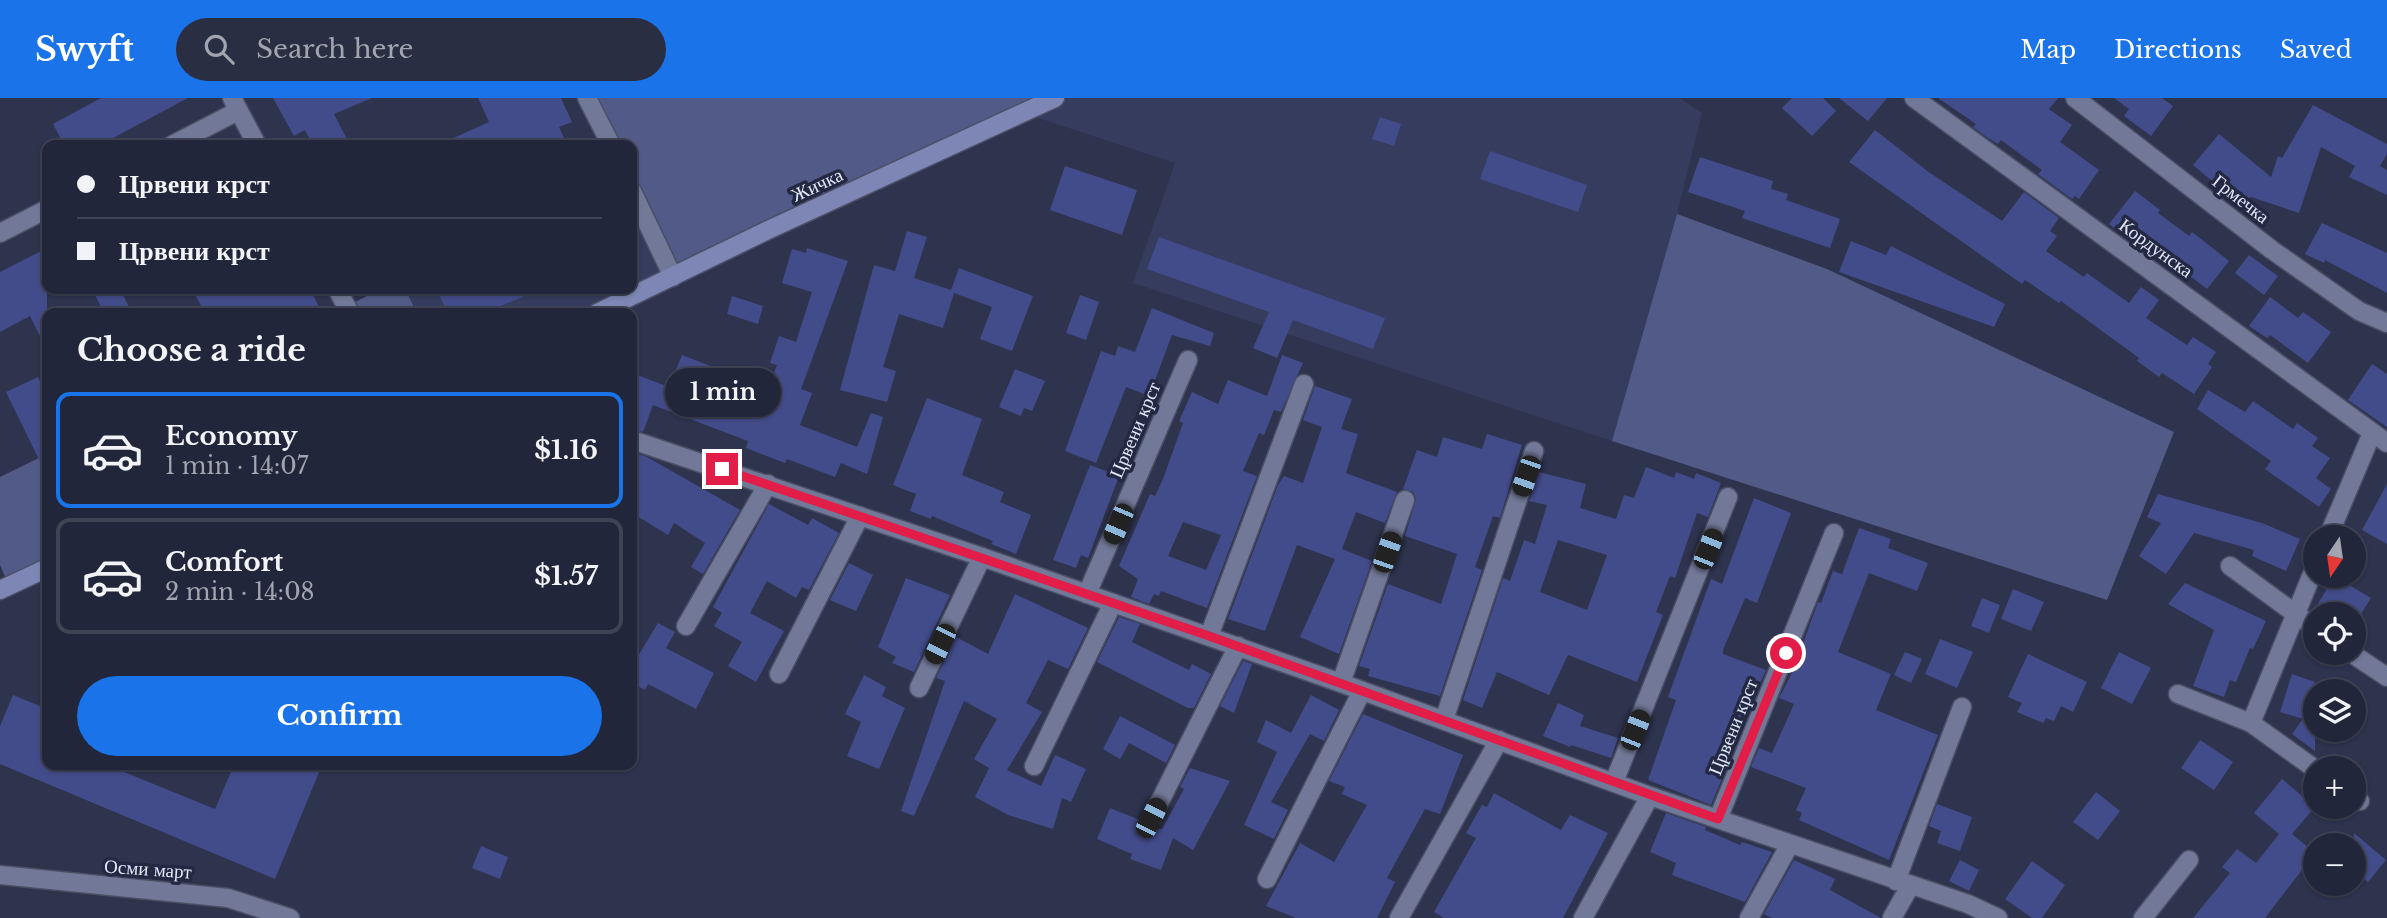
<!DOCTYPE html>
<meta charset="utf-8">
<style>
body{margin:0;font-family:"Libre Baskerville",serif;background:#2a2e42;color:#f1f3f6;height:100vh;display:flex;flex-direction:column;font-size:26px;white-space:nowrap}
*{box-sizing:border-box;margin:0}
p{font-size:23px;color:#a2a5af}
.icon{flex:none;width:38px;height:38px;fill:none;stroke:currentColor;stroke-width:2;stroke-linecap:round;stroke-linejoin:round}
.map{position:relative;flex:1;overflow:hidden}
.panel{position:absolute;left:42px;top:210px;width:595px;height:462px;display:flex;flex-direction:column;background:#22263a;border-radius:14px;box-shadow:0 2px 5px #0004,0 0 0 2px #3f4354}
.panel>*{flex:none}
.hud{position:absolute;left:42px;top:42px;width:595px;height:154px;border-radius:14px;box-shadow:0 2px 5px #0004,0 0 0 2px #3f4354;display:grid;align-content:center;height:154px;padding:0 35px;background:#22263a}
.needle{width:46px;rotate:193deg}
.buttons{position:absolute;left:2303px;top:427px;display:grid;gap:14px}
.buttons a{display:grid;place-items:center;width:63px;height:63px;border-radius:50%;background:#22263a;box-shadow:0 2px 5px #0004,0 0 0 2px #3f4354;font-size:35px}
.end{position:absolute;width:32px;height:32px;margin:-16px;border:9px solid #e11d48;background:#fff;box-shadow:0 0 0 4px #fff}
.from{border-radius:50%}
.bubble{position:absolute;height:49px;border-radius:24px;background:#22263a;box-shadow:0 2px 5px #0004,0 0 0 2px #3f4354;font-size:23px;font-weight:700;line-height:49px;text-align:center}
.car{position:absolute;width:21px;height:42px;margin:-21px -10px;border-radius:9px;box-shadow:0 0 5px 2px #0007;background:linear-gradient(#222 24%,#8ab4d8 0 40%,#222 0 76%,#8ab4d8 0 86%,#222 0)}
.hud b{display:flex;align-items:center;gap:24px;height:66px;font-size:26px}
.hud b+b{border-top:2px solid #3f4354}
.hud i{width:18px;height:18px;background:#f1f3f6}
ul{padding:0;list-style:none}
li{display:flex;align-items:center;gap:21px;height:116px;margin:0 14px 10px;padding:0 21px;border:4px solid #3f4354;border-radius:14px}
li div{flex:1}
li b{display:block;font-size:26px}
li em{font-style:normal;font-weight:700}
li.on{border-color:#1a73e8}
li>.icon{width:63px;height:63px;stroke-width:1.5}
h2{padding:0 35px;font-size:32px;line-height:84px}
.cta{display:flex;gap:14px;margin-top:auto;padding:14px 35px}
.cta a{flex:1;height:80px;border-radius:42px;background:#1a73e8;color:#fff;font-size:28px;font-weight:700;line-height:80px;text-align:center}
header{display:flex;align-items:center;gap:42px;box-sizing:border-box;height:98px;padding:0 35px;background:#1a73e8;color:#fff}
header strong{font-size:33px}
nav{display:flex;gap:38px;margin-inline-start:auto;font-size:24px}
.search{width:490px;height:63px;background:#2a2e42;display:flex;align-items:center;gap:18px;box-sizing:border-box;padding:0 24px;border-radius:38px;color:#a2a5af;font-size:26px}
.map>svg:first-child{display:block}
.built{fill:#363c5e}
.green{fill:#525b88}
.building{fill:#434c8a;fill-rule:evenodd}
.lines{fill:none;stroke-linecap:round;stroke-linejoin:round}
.street-casing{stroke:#4b4f66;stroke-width:21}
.secondary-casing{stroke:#4b4f66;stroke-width:21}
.street{stroke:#727998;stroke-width:18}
.secondary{stroke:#7d86b4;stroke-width:18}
.route{stroke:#e11d48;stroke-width:9}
.labels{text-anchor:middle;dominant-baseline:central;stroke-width:7;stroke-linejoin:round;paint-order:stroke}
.street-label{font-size:19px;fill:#e2e6f8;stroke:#242943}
</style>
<header>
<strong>Swyft</strong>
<div class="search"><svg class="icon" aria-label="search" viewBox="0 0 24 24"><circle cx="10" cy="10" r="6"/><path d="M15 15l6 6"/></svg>Search here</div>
<nav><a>Map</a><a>Directions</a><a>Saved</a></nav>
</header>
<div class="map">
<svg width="2387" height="820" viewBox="0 0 2387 820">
<rect width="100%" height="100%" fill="#2e334e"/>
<g class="built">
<polygon points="1055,0 1680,0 1702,15 1677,116 1612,343 1133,185 1175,65 1023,15"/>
<polygon points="632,93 673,179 597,215 417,215 405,191 632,191"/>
</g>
<g class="green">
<polygon points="587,0 1055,0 673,179 632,93 632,47 611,47"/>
<polygon points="1677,116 1827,171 2174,334 2107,502 1612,343"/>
<polygon points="381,191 405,191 417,215 333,215"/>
<polygon points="47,356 47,470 9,488 0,467 0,379"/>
</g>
<g class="building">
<polygon points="101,0 188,0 100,47 64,47 53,26"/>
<polygon points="273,0 372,0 334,16 350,47 313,47 305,32 294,38"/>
<polygon points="478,0 561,0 572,24 559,29 565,42 554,47 438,47 489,24"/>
<polygon points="1792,0 1823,0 1836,13 1812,38 1782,10"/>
<polygon points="1839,0 1887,0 1868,23"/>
<polygon points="1938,0 2058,0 2049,11 2072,27 2060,44 2099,72 2079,101 2075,98 2072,101 2038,76 2042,72 2001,42 1998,46 1988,40 1973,29 1976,26"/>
<polygon points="2114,0 2162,0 2173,8 2151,38 2124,18 2129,11"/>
<polygon points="2313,7 2387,46 2387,56 2380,68 2387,72 2387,97 2349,79 2355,68 2321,49 2299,115 2251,99 2243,109 2193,67 2219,36 2271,79 2278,58 2282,60"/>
<polygon points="1380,19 1401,26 1394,48 1372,41"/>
<polygon points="1875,32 1930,75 2002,123 2024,94 2059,120 2050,133 2057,138 2046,153 2084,179 2087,175 2129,205 2141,189 2159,202 2146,220 2187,247 2193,239 2216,254 2208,266 2212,269 2194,296 2162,275 2159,279 2137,263 2139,260 2061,203 2059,205 2025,182 2022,186 1849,64"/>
<polygon points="1490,53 1587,87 1578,114 1480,81"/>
<polygon points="1700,59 1773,83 1771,91 1788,96 1786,102 1840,121 1830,150 1742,120 1745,113 1688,94"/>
<polygon points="1065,68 1137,92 1122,137 1050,112"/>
<polygon points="2135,93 2160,112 2158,115 2189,138 2192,134 2229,163 2207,191 2154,150 2149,157 2109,126"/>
<polygon points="2322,125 2387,155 2387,195 2325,162 2324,165 2305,156"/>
<polygon points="907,133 927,139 914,180 951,192 959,170 1033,198 1012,253 980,241 992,209 954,195 943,230 899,216 883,269 896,273 887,304 840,292 874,167 895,173"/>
<polygon points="1159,139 1385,220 1373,251 1293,222 1277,260 1253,250 1269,214 1147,171"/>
<polygon points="1851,143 1886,157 1891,148 2005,206 1994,229 1839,174"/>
<polygon points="47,150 47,252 30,218 0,234 0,174"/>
<polygon points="807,150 848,163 801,291 812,295 800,327 857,349 871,315 883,319 867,376 841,365 835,379 787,361 785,365 746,350 748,343 653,307 643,334 632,331 632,275 669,289 682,257 731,276 722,301 759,314 777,267 770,265 779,238 796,244 812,194 782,185 792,151 806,155"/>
<polygon points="2249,157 2278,178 2264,197 2235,175"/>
<polygon points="92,191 120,191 132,215 104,215"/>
<polygon points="192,191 310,191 319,209 306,215 205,215"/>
<polygon points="437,191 541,191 484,215 447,215"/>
<polygon points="1080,197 1099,204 1086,242 1066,235"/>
<polygon points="732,198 763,208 758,226 727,216"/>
<polygon points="2270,199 2298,220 2303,214 2331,234 2308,265 2270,237 2267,240 2249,228"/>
<polygon points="1152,210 1214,235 1210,248 1172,237 1149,298 1126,289 1096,365 1065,353 1101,253 1115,258 1118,248 1135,254"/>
<path d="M1282,257L1303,265L1281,314L1274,312L1264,337L1259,335L1243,373L1257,378L1207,510L1161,493L1159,498L1154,496L1149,506L1131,499L1138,481L1119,468L1150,396L1155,398L1163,381L1183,325L1179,323L1192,294L1218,306L1228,282L1267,298ZM1183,424L1221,437L1206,472L1168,458Z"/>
<polygon points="2372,266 2387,276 2387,329 2348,302"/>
<polygon points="1015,271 1045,283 1032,313 1024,310 1021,318 999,309"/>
<polygon points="38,279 47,299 47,378 6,294"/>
<polygon points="1315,288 1352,301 1341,331 1358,336 1346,375 1397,394 1385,425 1356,414 1342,451 1372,463 1339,556 1300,539 1335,461 1297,447 1265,533 1228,521 1278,387 1284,378 1303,385 1322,329 1303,322"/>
<polygon points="2208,292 2245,314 2253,303 2293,331 2297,325 2318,340 2312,348 2330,360 2316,380 2331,391 2319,409 2265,371 2271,363 2197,311"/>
<polygon points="927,300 982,321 962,377 1004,394 1000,404 1031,417 1016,456 991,446 993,443 932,418 931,421 910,413 916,396 893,387"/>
<polygon points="1487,336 1522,347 1500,420 1493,418 1475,469 1482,472 1440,598 1368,578 1370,571 1359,568 1388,486 1441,506 1457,456 1405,438 1416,401 1413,394 1403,391 1417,352 1437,359 1443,339 1482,351"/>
<polygon points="632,354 647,359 740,412 703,476 691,469 705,445 674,425 668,437 632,415"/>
<polygon points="1090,367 1119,378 1088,460 1081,457 1076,470 1053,462"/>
<path d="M1646,369L1674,380L1676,374L1694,381L1696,375L1721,385L1708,419L1697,415L1675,480L1670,478L1656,514L1663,517L1637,584L1568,557L1549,597L1497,574L1482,610L1463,602L1503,480L1510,483L1524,442L1535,446L1547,407L1529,403L1539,374L1586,386L1580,410L1616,421L1624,397L1634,400ZM1558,442L1607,457L1587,512L1540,494Z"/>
<polygon points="2387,386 2387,446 2362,432"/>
<polygon points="2158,396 2262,425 2300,441 2286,473 2252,458 2254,452 2194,435 2166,476 2139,458 2161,425 2147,419"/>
<polygon points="1754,400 1791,415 1757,505 1745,500 1723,552 1723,556 1766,572 1735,640 1738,642 1711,707 1648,682 1676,602 1668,599 1711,481 1722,486"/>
<polygon points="769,406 808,427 812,420 839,435 809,492 802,489 796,500 767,483 750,515 784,533 756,584 728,568 742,544 714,528 722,515 713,509"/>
<polygon points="1859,430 1891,441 1888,450 1928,465 1917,493 1869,475 1838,554 1891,576 1876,612 1938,637 1889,762 1799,722 1802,715 1796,712 1806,690 1751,669 1759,650 1772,655 1794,606 1779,600 1793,573 1818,504 1821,505 1833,473 1842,476"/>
<polygon points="849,465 873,477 856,513 830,502"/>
<polygon points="2334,478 2371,500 2361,516 2331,516 2317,508"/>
<polygon points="906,480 950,497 914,574 892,565 896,559 878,549"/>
<polygon points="2185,485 2266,523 2253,551 2250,550 2236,584 2230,582 2224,599 2193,588 2214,532 2168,506"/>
<polygon points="2013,491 2044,504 2031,533 2001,521"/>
<polygon points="1015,496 1088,530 1068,571 1048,562 1026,605 1042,614 1007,672 1041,688 1055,657 1086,671 1071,704 1062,700 1053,731 1008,717 975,699 989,670 974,661 997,621 964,603 914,718 901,713 945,583 936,580 956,539 988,556"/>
<polygon points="1982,500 2000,507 1989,535 1971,528"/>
<polygon points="1119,519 1140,526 1132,544 1189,572 1192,566 1211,576 1194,610 1188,610 1097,564"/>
<polygon points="658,525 675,534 666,550 714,575 696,611 648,586 645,592 632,585 632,568"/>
<polygon points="1940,541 1973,554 1957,590 1925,576"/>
<polygon points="1905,554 1922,561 1911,585 1894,577"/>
<polygon points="2119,554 2151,570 2132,606 2101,590"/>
<polygon points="2028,556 2087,584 2073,614 2061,608 2054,623 2046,620 2043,625 2017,614 2022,605 2008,599"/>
<polygon points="1243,563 1252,566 1234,615 1220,608"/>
<polygon points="2292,576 2315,584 2315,653 2292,636 2303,621 2280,614"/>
<polygon points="864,577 886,589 882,598 905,610 879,671 847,658 861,624 845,616"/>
<polygon points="13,597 47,611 47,667 107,667 215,711 234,667 322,667 275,781 0,666 0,628"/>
<polygon points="1311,597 1339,612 1324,643 1310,636 1271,704 1288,712 1274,741 1244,727 1277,654 1257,644 1266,622 1291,635"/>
<polygon points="1558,605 1584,617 1580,628 1618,640 1611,660 1571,647 1570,649 1543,638"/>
<polygon points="1363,616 1463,657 1440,716 1425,711 1387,780 1395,784 1377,820 1296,820 1266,808 1300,745 1334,764 1367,707 1342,696 1345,689 1329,683"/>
<polygon points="1120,618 1175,647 1166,665 1129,645 1120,661 1103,651"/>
<polygon points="2200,642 2233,664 2214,692 2181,670"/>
<polygon points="1190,670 1230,683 1193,752 1173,740 1161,772 1130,761 1132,756 1097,741 1110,710 1140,722 1147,731 1162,731 1184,691 1180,689"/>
<polygon points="2282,681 2315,709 2292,736 2315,755 2265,820 2193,820 2230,775 2222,769 2237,751 2256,765 2279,736 2254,715"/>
<polygon points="2096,694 2120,713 2098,742 2073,724"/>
<polygon points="1494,695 1561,732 1570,717 1608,735 1563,820 1444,820 1434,814 1476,740 1466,735 1482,707 1487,709"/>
<polygon points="1937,706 1972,719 1960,753 1937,745 1941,733 1929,728"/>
<polygon points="1666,715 1706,729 1705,732 1740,747 1742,744 1772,754 1745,804 1672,777 1676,765 1650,754"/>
<polygon points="2354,735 2386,762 2368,784 2354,771"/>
<polygon points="481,748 508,759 500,781 472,770"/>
<polygon points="1794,762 1835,781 1830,792 1881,820 1772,820 1764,816"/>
<polygon points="1960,762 1979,772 1969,793 1949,783"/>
<polygon points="2032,763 2065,787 2042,820 2032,820 2005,801"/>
</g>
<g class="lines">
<defs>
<g id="street">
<polyline points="232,0 257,47"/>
<polyline points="587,0 611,47"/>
<polyline points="1914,0 2387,345"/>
<polyline points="2075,0 2272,152 2359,213 2387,225"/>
<polyline points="172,47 238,13"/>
<polyline points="632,93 673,179"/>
<polyline points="0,135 47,111"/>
<polyline points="337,191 350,215"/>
<polyline points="632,342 982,459 1341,585 1650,698 1968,806 1998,820"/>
<polyline points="2328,439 2372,335"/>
<polyline points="2230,468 2315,530"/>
<polyline points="2315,469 2251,625 2315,671"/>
<polyline points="1087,496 1188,262"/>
<polyline points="686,528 768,386"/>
<polyline points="1209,538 1304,286"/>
<polyline points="2351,555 2387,579"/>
<polyline points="779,576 860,418"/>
<polyline points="1341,585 1405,402"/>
<polyline points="919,590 982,459"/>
<polyline points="2178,596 2251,625"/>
<polyline points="1444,622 1534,353"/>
<polyline points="1034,668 1113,505"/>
<polyline points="1614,684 1728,399"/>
<polyline points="2354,699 2360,703"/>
<polyline points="1151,721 1238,548"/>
<polyline points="1718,721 1834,435"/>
<polyline points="0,777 228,800 290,820"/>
<polyline points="1267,781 1362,593"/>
<polyline points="1896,783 1962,609"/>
<polyline points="1399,820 1499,642"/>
<polyline points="1583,820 1650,698"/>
<polyline points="1749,820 1790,746"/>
<polyline points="1892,820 1910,788"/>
<polyline points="2143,820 2189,762"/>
</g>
<g id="secondary">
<polyline points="597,215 768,132 1055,0"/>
<polyline points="0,492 47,470"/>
</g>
</defs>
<use href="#street" class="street-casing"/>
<use href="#secondary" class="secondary-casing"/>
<use href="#street" class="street"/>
<use href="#secondary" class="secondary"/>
</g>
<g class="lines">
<polyline class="route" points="722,371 1209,538 1718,721 1786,555"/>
</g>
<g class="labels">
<g class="street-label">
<text transform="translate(817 87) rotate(-25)">Жичка</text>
<text transform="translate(2241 101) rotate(38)">Грмечка</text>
<text transform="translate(2156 150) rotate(36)">Кордунска</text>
<text transform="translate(1135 332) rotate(-67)">Црвени крст</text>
<text transform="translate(1733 629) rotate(-68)">Црвени крст</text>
<text transform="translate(148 771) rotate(4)">Осми март</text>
</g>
</g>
</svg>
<div class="buttons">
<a><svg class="needle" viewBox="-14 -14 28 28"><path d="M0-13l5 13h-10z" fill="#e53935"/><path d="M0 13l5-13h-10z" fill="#a2a5af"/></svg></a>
<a><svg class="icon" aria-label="locate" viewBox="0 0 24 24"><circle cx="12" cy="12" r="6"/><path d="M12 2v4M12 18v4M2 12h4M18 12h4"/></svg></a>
<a><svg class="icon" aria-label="layers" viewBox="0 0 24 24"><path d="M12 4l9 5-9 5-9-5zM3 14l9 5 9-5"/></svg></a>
<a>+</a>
<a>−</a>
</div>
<i class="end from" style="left:1786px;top:555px"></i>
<i class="end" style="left:722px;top:371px"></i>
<div class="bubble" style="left:665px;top:270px;width:116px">1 min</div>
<i class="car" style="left:1526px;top:378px;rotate:199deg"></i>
<i class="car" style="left:1118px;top:426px;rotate:203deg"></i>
<i class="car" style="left:1708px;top:451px;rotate:22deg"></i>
<i class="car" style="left:1387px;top:454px;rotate:19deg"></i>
<i class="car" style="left:940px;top:546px;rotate:206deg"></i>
<i class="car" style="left:1635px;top:632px;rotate:22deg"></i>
<i class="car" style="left:1151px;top:720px;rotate:27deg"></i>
<div class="hud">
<b><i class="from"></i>Црвени крст</b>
<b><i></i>Црвени крст</b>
</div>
<section class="panel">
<h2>Choose a ride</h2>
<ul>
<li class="on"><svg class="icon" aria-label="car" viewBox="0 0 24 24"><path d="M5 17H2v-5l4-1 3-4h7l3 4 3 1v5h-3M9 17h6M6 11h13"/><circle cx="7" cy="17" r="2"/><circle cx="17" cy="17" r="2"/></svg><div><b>Economy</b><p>1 min · 14:07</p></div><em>$1.16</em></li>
<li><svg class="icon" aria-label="car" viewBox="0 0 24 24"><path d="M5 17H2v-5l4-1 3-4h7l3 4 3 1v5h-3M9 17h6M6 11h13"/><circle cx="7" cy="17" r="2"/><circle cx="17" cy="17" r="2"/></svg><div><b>Comfort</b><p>2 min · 14:08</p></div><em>$1.57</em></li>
</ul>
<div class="cta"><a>Confirm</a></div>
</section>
</div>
